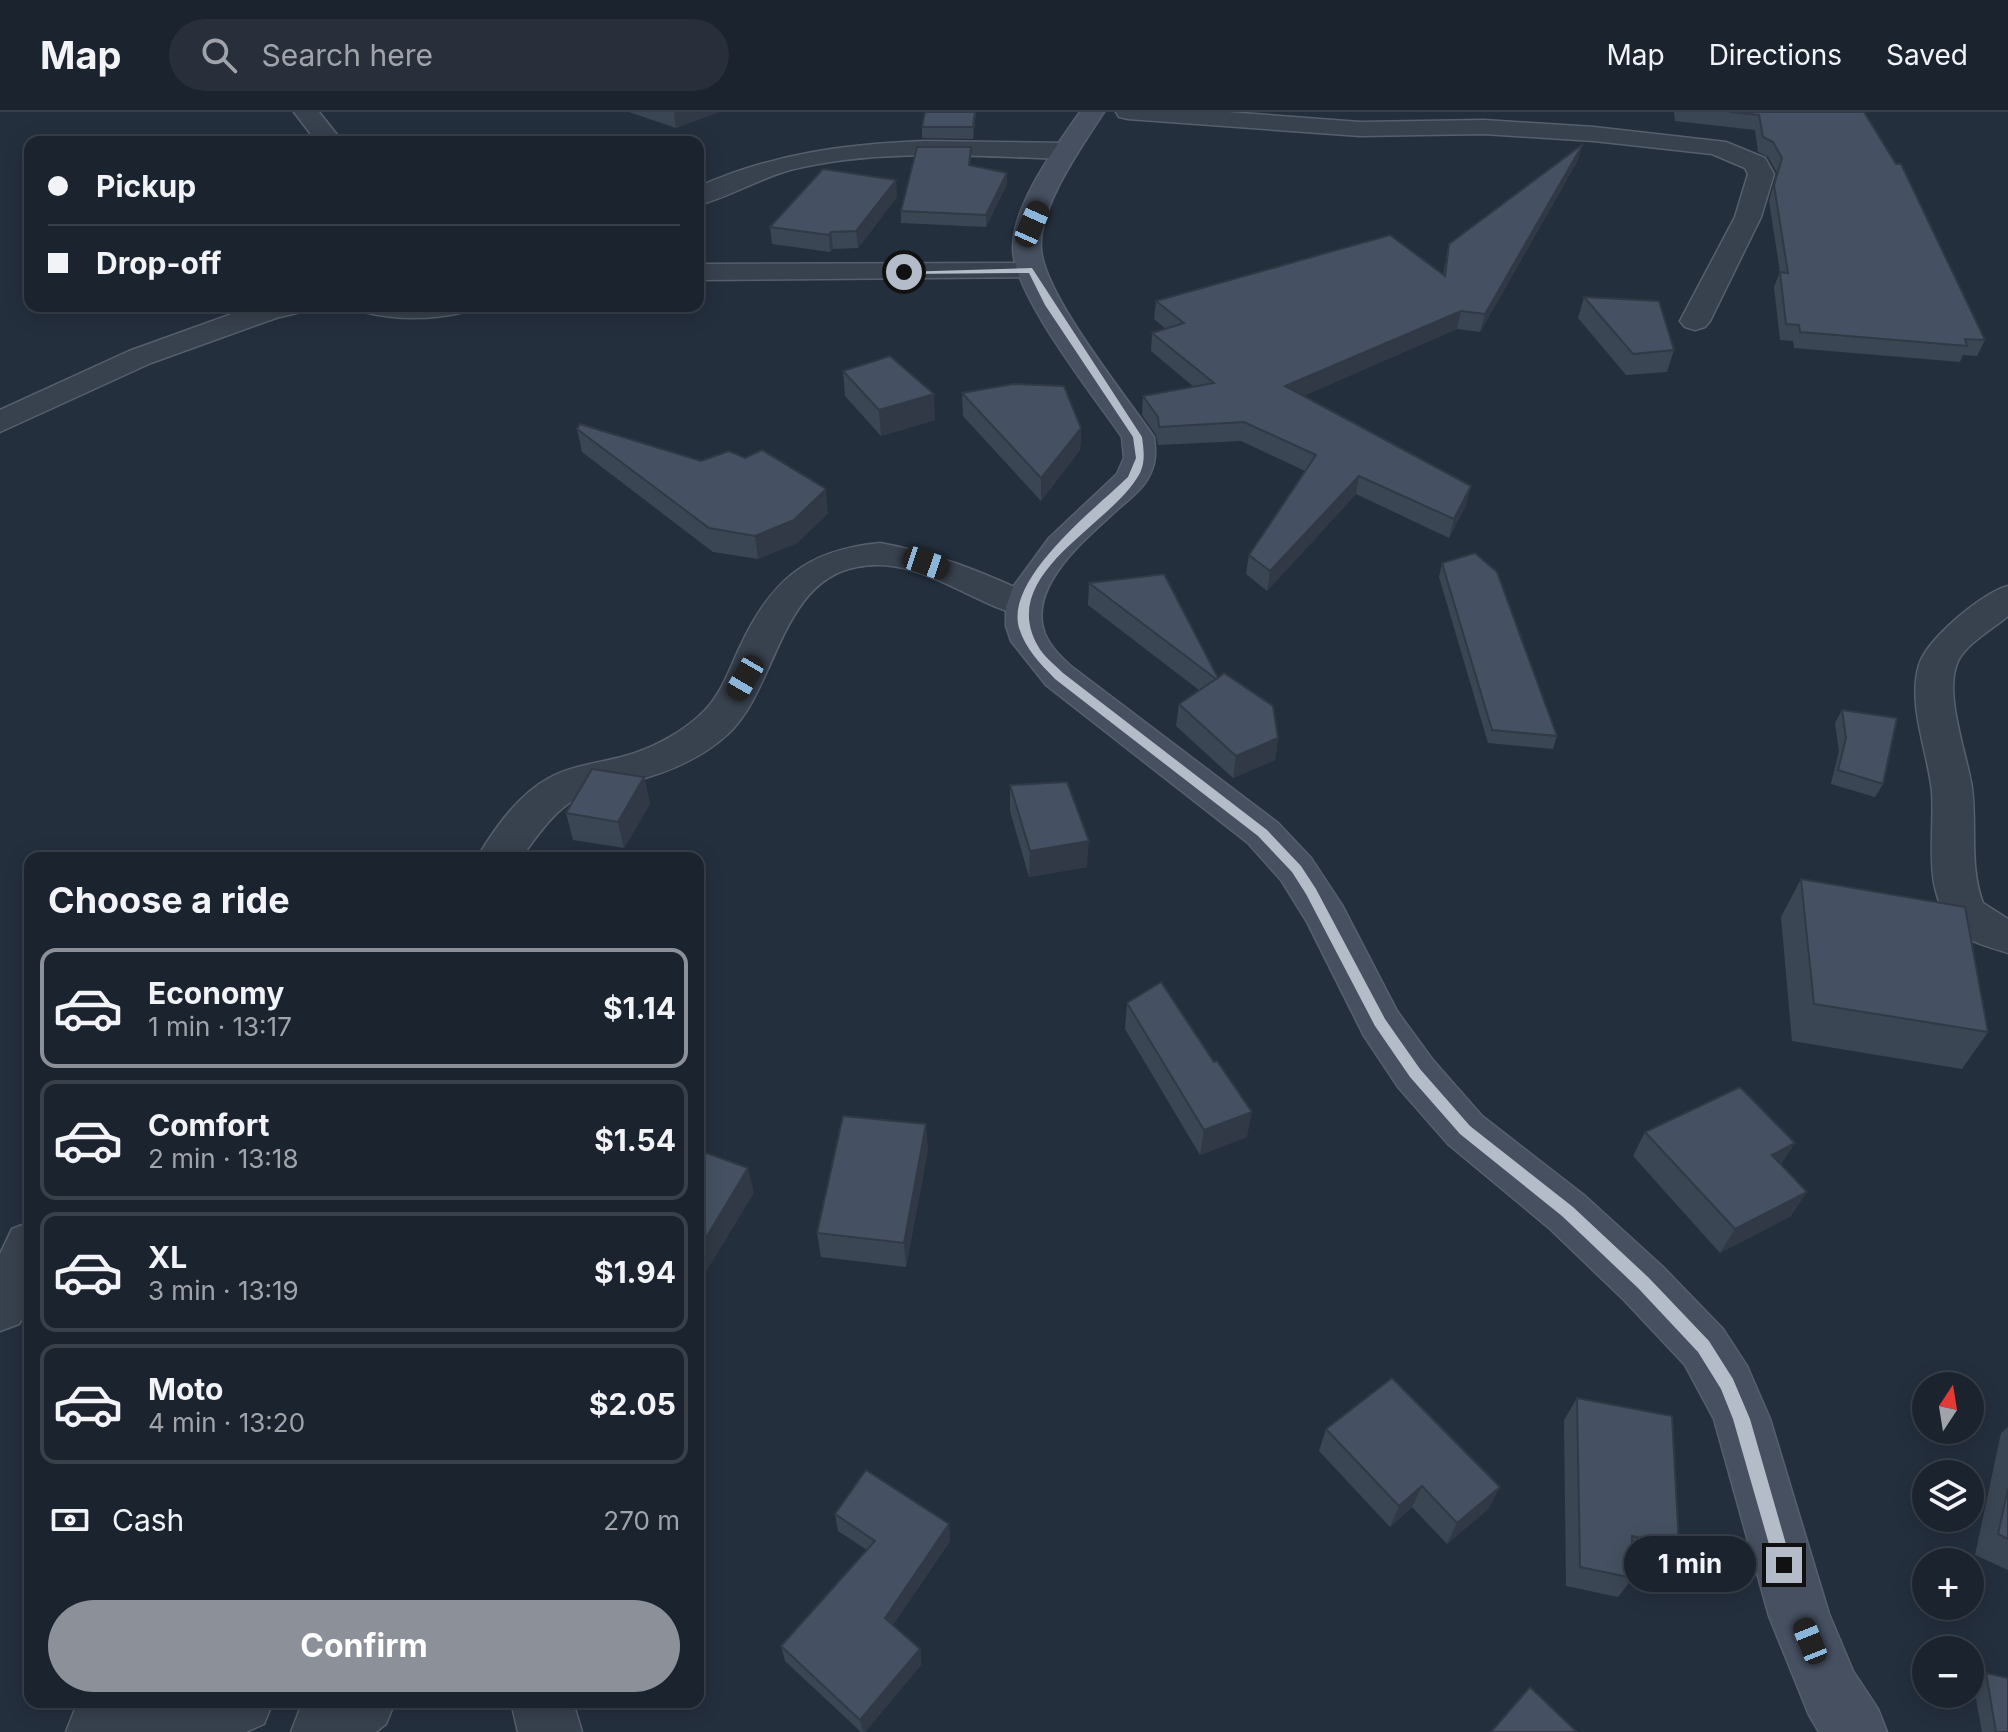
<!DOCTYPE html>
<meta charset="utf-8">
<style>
body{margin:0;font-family:Inter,sans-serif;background:#282f3a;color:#f1f3f6;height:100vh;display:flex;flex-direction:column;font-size:30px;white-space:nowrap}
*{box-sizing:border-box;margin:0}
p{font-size:26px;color:#a0a4aa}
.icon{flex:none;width:44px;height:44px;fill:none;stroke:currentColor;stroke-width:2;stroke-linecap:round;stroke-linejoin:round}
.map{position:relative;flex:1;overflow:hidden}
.drawer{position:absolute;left:24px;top:740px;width:680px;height:856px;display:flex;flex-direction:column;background:#1b232e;border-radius:16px;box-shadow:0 4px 20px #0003,0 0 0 2px #39404a}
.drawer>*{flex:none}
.banner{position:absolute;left:24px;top:24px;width:680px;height:176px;border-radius:16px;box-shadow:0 4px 20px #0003,0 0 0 2px #39404a;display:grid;align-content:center;height:176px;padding:0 24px;background:#1b232e}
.needle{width:52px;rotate:12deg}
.buttons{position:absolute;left:1912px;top:1260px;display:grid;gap:16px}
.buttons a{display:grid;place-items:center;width:72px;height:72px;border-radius:50%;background:#1b232e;box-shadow:0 4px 20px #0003,0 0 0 2px #39404a;font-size:40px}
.end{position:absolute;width:36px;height:36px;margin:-18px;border:10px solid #b4bcc9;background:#111;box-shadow:0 0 0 4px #111}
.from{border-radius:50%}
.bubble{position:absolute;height:56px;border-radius:28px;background:#1b232e;box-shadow:0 4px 20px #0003,0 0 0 2px #39404a;font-size:26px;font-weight:700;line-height:56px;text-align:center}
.car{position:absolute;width:24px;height:48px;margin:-24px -12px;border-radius:10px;box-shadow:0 0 6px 2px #0007;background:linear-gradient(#222 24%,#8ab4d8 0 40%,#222 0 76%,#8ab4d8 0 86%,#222 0)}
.banner b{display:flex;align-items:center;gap:28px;height:76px;font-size:30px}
.banner b+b{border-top:2px solid #39404a}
.banner i{width:20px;height:20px;background:#f1f3f6}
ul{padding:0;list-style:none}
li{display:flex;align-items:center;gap:24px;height:120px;margin:0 16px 12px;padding:0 8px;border:4px solid #39404a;border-radius:16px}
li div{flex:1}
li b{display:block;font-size:30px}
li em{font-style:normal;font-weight:700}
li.active{border-color:#8c9099}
li>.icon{width:72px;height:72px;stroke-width:1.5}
h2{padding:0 24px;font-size:36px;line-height:96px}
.pay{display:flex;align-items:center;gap:20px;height:88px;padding:0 24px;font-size:30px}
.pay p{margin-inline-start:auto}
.cta{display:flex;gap:16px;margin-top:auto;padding:16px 24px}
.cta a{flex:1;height:92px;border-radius:48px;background:#8c9099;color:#fff;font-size:32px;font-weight:700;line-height:92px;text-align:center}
header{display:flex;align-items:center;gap:48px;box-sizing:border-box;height:112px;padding:0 40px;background:#1b232e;border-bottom:2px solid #39404a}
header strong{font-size:38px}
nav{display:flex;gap:44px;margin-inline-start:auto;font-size:28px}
.search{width:560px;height:72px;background:#282f3a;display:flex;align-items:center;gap:20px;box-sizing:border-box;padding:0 28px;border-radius:44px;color:#a0a4aa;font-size:30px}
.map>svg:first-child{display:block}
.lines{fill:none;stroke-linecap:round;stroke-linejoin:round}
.street-casing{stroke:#565f6c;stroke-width:3}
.secondary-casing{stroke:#565f6c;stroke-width:3}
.street{fill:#38414e;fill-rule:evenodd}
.secondary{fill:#465061;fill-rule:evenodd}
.wall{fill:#3b4654}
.shaded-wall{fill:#303945}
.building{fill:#455162;stroke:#303945;stroke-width:2}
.route{fill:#b4bcc9}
</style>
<header>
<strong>Map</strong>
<div class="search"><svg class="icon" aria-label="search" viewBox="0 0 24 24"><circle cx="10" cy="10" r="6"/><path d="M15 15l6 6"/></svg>Search here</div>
<nav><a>Map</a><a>Directions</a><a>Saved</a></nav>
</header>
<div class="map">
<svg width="2008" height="1620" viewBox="0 0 2008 1620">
<rect width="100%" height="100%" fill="#242f3e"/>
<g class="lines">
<defs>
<g id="street">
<polygon points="294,0 319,0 338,24 337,30 311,30 313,25"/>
<polygon points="1116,0 1228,0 1360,10 1484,8 1594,15 1726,30 1765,46 1774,62 1761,105 1710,209 1705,215 1695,218 1685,215 1680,209 1735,105 1748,62 1745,56 1712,42 1594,29 1484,22 1360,24 1128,7 1119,5"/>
<path d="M925,29L1065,31L1074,34L1078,39L1074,44L1065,47C974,44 879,36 790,58C758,67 730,85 698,93V75C771,42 845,32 925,29Z"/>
<polygon points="1032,151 1042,153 1046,159 1042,165 698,168 698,152"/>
<polygon points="254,194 306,194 301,200 276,206 151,251 0,320 0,298 129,239"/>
<path d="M359,194H469L464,200C433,208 395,208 364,200Z"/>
<path d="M880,431C936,441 985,461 1036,485L1041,493L1036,501L1023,504C967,490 918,443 857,455C780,469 777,576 728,622C701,647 666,661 631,670C614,675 595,677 579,685C554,698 537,724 521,746H477C494,717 519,682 549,666C573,653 600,651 625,644C651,637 679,622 699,604C720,586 728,560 739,537C770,469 806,438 880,431Z"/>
<path d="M2008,474V504C1993,517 1967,531 1958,549C1943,581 1967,642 1972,676C1977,714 1969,754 1983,791L2008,807V841C1990,835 1966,830 1953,815C1943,803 1937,786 1934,771C1929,741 1934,710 1932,680C1928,639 1907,593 1919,553C1927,527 1983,480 2008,474Z"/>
<polygon points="30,1110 30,1194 19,1212 0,1219 0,1142 12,1117"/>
<polygon points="94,1590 273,1590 264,1612 246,1620 66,1620 75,1597"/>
<polygon points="311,1590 395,1590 386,1612 376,1620 291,1620 300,1597"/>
<polygon points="511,1590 573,1590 582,1620 518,1620"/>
</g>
<path id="secondary" d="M1080,0H1104C1082,34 1038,95 1041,137C1044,183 1126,284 1154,325C1156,341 1156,352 1148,366C1142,378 1128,388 1118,397C1087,426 1026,474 1045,522C1051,536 1062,546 1072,555L1278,711L1311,746L1342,793L1397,899L1432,947L1482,1004L1585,1084L1662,1154L1723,1217L1747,1254L1770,1307L1829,1502L1853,1559L1878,1597L1887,1620H1819L1809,1603L1769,1504L1714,1307L1685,1253L1624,1188L1549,1116L1448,1032L1398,975L1364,924L1307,810L1281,768L1248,731L1046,573L1011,529L1006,514V495L1013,475L1049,426L1117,362L1124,346L1122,325C1094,284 1013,183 1013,136C1013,92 1056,35 1080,0Z"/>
</defs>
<use href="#street" class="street-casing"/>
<use href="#secondary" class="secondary-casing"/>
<use href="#street" class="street"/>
<use href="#secondary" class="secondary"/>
</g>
<g class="wall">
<polygon points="629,0 719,0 676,16"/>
<polygon points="976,0 973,27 922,26 922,15"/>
<polygon points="1674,0 1864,0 1985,228 1977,244 1963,243 1960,250 1794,236 1793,229 1780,228 1774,175 1780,160 1769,89 1777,61 1768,45 1758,40 1755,18 1675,9"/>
<polygon points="971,35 970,54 1007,61 1007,72 986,115 901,111 901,99"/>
<polygon points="1578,48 1480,220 1457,217 1303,284 1466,393 1449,426 1356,382 1267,479 1246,462 1249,443 1305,359 1241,329 1158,333 1156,323 1142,303 1143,284 1194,275 1151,239 1152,221 1166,217 1154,207 1156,189 1443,163 1449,132"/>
<polygon points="897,85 858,136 833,137 830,140 772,132 770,115"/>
<polygon points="1584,185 1674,238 1667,260 1626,263 1578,206"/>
<polygon points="843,259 935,308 881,324 845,284"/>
<polygon points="962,281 1081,316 1080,338 1041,389 963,304"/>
<polygon points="577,317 828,401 797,431 758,447 713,440 582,340"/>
<polygon points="1442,451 1557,624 1553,637 1488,631 1439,465"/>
<polygon points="1089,471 1218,566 1278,626 1275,648 1233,666 1176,614 1179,592 1199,578 1088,493"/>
<polygon points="1842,598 1883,672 1875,685 1831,672 1839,639 1835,611"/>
<polygon points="644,665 650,692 624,736 573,728 566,701"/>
<polygon points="1010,673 1087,755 1029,765 1010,699"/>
<polygon points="1801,767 1988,920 1962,957 1792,929 1781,805"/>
<polygon points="1127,891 1214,950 1247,1025 1200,1043 1125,917"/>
<polygon points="1645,1020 1781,1052 1791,1104 1720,1141 1633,1044"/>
<polygon points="928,1037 906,1155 821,1145 817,1121"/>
<polygon points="1577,1286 1679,1434 1663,1454 1633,1448 1633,1466 1618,1485 1566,1474 1564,1308"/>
<polygon points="2008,1315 2008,1458 1975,1443 2001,1321"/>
<polygon points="1326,1317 1489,1396 1447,1432 1412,1395 1390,1415 1319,1339"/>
<polygon points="835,1402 949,1412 950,1429 893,1513 920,1537 921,1553 865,1620 861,1620 785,1549 781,1534 867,1438 838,1419"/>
<polygon points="1986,1561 2008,1620 1982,1620 1973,1570"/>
</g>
<g class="shaded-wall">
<polygon points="675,0 719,0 676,16 674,1"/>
<polygon points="975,0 976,0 973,27 973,15"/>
<polygon points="1583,32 1578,48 1480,220 1485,202"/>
<polygon points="1007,61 1007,72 986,115 986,103"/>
<polygon points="896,68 897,85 858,136 856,119"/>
<polygon points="831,120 833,137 830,140 829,123"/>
<polygon points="1461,199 1457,217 1282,293 1285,274"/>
<polygon points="934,282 935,308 881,324 879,298"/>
<polygon points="1081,316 1080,338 1041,389 1041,366"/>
<polygon points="1359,364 1356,382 1267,479 1270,459"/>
<polygon points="1471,374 1466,393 1449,426 1454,407"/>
<polygon points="826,377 828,401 797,431 758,447 755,424"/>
<polygon points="1278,626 1275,648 1233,666 1236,644"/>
<polygon points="644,665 650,692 624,736 618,710"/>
<polygon points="1089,729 1087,755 1029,765 1030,739"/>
<polygon points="1252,1000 1247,1025 1200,1043 1204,1018"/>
<polygon points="926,1012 928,1037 906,1155 904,1131"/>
<polygon points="1795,1031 1779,1056 1772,1043"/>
<polygon points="748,1056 754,1081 698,1173 698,1139"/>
<polygon points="1807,1080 1791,1104 1720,1141 1735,1117"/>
<polygon points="1422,1374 1412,1395 1390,1415 1399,1394"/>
<polygon points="1500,1375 1489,1396 1447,1432 1457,1411"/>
<polygon points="949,1412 950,1429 887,1522 885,1506"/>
<polygon points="920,1537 921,1553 865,1620 863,1620 860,1608"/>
</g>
<g class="building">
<polygon points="925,0 975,0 973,15 922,15"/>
<polygon points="1730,0 1864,0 1896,52 1901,52 1985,228 1965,227 1967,234 1800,220 1799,213 1786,212 1780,160 1788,161 1774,73 1782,46 1773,30 1763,25 1759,3"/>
<polygon points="1583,32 1485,202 1461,199 1285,274 1471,374 1454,407 1359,364 1270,459 1249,443 1316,343 1244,310 1159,315 1158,305 1143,284 1214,271 1152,221 1184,211 1156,189 1390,123 1445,164 1449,132"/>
<polygon points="917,35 971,35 969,53 1007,61 986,103 901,99"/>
<polygon points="823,57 896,68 856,119 831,120 829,123 770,115"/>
<polygon points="1584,185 1659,189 1674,238 1633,242"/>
<polygon points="890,244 934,282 879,298 843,259"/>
<polygon points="1013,272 1064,274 1081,316 1041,366 962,281"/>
<polygon points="580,312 701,349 729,339 745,346 762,338 826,377 794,408 755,424 709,416 577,317"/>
<polygon points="1475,441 1497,460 1557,624 1492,618 1442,451"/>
<polygon points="1164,462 1218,566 1224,561 1273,594 1278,626 1236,644 1179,592 1216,567 1089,471"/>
<polygon points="1842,598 1897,606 1883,672 1838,658 1846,626"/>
<polygon points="592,657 644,665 618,710 566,701"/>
<polygon points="1067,670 1089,729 1030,739 1010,673"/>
<polygon points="1801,767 1965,795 1988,920 1814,892"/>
<polygon points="1161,870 1214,950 1217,949 1252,1000 1204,1018 1127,891"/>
<polygon points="1740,975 1795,1031 1772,1043 1807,1080 1735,1117 1645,1020"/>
<polygon points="843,1004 926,1012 904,1131 817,1121"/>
<polygon points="698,1038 748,1056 698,1139"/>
<polygon points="1392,1266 1500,1375 1457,1411 1422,1374 1399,1394 1326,1317"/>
<polygon points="1577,1286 1672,1304 1679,1434 1632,1424 1633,1466 1580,1455"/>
<polygon points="866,1358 949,1412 885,1506 920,1537 860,1608 781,1534 875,1429 835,1402"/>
<polygon points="2008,1377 2008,1427 1998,1422"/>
<polygon points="1986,1561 2008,1566 2008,1620 1996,1620"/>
<polygon points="1530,1575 1577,1620 1491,1620"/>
</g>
<path class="route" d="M1032,156L1142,325C1144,340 1146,353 1137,366C1106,416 997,463 1038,534C1043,544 1055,553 1063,561L1267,718L1301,754L1316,777L1385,907L1420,957L1470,1014L1573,1095L1649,1166L1709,1229L1733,1267L1750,1307L1792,1453L1790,1460L1784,1462L1777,1460L1733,1307L1721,1277L1698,1240L1638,1176L1562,1104L1460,1022L1410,965L1375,914L1306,782L1292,760L1258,724L1055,567C1040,551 1026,538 1019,516C1005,466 1095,397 1128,365L1136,346L1133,325L1045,193L1029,161L904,162L900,160Z"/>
</svg>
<div class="buttons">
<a><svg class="needle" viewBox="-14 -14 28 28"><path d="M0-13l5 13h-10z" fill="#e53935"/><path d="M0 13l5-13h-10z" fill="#a0a4aa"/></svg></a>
<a><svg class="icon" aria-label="layers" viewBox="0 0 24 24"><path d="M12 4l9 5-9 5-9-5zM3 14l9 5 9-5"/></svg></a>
<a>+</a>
<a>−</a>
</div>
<i class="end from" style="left:904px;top:160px"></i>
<i class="end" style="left:1784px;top:1453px"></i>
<div class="bubble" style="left:1624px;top:1424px;width:132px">1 min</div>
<i class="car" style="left:1032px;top:112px;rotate:24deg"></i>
<i class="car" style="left:926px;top:451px;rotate:109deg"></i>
<i class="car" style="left:745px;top:566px;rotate:210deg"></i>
<i class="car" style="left:1810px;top:1529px;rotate:338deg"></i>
<div class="banner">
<b><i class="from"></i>Pickup</b>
<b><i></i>Drop-off</b>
</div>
<section class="drawer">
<h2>Choose a ride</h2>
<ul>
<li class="active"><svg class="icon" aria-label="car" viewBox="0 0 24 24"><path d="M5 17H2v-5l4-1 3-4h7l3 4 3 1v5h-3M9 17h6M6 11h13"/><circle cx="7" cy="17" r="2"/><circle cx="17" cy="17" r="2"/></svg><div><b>Economy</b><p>1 min · 13:17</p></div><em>$1.14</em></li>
<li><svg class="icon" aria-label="car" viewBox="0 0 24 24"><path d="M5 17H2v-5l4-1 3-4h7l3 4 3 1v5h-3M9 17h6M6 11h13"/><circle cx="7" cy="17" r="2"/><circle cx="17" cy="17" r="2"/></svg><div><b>Comfort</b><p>2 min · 13:18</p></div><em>$1.54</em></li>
<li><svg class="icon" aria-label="car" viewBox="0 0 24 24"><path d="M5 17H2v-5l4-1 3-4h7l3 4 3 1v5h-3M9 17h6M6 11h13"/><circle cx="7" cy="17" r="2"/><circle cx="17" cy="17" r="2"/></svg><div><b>XL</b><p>3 min · 13:19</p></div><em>$1.94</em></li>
<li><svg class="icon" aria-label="car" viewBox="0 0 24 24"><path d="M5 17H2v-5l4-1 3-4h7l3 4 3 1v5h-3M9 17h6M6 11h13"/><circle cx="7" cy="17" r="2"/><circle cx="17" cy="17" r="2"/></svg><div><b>Moto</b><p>4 min · 13:20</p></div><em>$2.05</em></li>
</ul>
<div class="pay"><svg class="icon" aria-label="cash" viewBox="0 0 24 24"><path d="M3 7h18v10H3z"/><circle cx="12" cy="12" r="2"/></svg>Cash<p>270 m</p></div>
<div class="cta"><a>Confirm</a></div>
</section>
</div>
